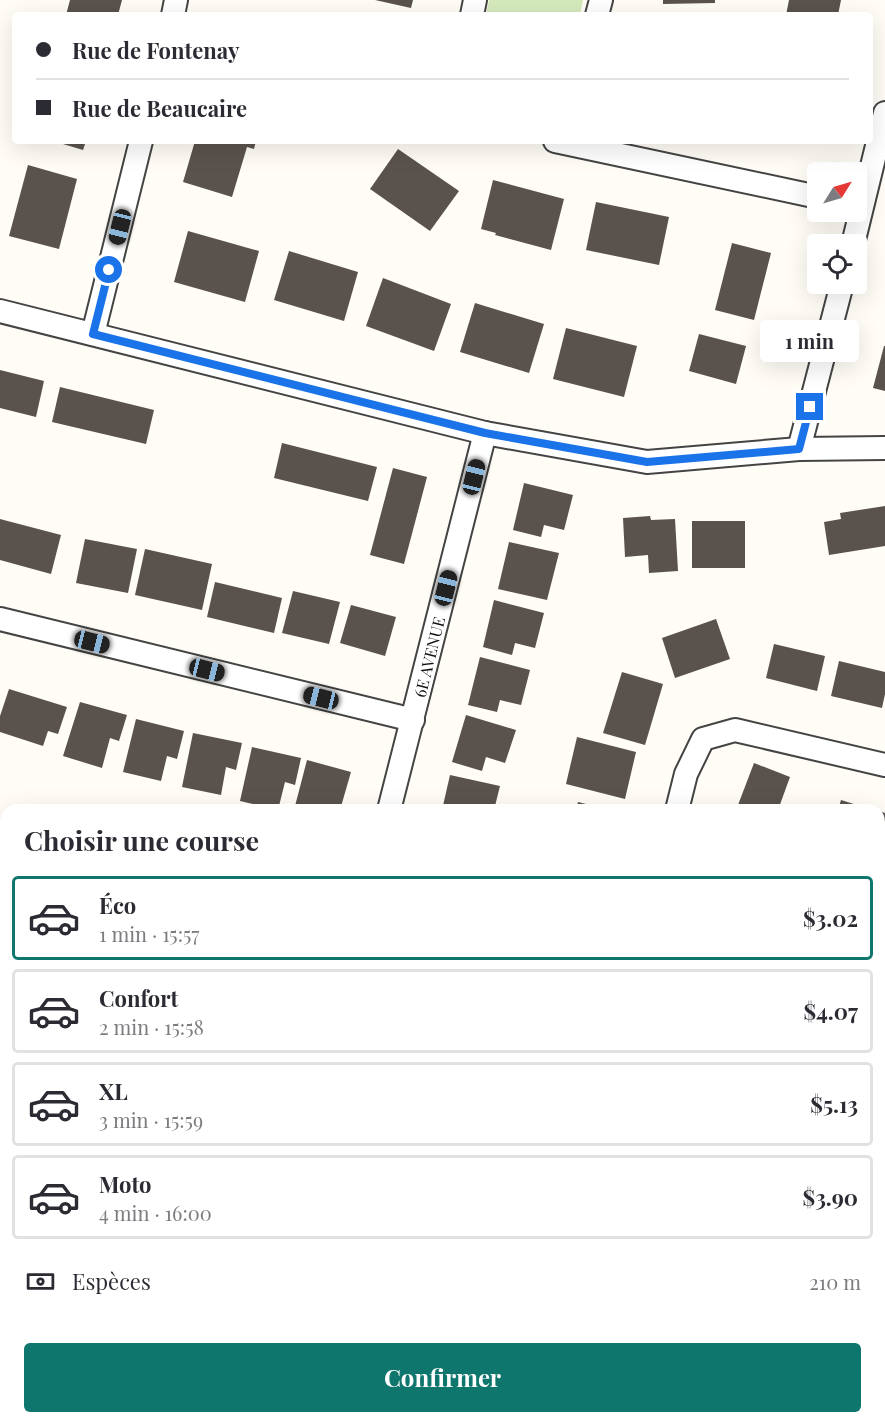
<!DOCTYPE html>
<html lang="fr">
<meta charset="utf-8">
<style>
body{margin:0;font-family:"Playfair Display",serif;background:#f7f7f7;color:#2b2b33;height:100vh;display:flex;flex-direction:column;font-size:22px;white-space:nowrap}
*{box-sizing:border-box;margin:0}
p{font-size:20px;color:#7c7c81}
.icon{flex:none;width:33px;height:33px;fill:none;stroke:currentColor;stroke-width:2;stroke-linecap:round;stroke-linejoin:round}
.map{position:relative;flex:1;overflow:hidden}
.drawer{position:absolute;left:0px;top:804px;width:885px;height:620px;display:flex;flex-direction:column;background:#fff;border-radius:18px 18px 0 0;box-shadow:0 6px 24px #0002}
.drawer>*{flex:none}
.hud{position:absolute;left:12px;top:12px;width:861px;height:132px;border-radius:6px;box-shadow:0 6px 24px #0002;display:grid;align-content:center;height:132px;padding:0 24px;background:#fff}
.needle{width:39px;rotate:53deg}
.buttons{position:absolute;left:807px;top:162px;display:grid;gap:12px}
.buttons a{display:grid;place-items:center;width:60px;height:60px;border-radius:6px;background:#fff;box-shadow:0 6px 24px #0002;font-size:30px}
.end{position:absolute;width:27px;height:27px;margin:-14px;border:8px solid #1a73e8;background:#fff;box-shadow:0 0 0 3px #fff}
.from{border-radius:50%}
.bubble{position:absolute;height:42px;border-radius:6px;background:#fff;box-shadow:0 6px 24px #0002;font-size:20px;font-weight:700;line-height:42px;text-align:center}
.car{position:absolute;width:18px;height:36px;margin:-18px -9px;border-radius:8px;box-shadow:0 0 4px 2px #0007;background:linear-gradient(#222 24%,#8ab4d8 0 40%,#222 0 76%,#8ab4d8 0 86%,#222 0)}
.hud b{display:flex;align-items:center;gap:21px;height:57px;font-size:22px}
.hud b+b{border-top:2px solid #e1e1e2}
.hud i{width:15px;height:15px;background:#2b2b33}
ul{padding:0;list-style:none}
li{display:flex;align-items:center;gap:18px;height:84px;margin:0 12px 9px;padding:0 12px;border:3px solid #e1e1e2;border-radius:6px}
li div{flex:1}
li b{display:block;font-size:22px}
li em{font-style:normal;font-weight:700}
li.current{border-color:#0f766e}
li>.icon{width:54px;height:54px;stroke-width:1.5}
h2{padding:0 24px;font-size:27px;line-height:72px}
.pay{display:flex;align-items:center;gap:15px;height:66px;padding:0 24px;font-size:22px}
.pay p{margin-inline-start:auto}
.cta{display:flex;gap:12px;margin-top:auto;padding:12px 24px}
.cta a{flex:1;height:69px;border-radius:6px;background:#0f766e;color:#fff;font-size:24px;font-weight:700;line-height:69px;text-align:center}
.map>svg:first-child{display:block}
.green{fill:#d5ebbd}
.building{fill:#5a524d}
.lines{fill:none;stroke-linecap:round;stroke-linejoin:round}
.minor-casing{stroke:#444;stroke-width:26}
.tertiary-casing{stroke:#444;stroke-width:32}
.minor{stroke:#fff;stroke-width:22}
.tertiary{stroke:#fff;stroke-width:28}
.route{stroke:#1a73e8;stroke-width:8}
.labels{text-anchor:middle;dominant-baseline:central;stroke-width:6;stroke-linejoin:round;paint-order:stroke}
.street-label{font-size:16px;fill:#111;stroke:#fff}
</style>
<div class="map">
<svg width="885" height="1423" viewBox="0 0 885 1423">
<rect width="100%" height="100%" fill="#fffdf5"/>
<polygon class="green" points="489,0 583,0 580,15 486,15"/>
<g class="building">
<polygon points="70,0 122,0 118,15 66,15"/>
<polygon points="375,0 413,0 411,8"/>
<polygon points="663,0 715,0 715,3 663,4"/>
<polygon points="789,0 841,0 838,15 786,15"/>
<polygon points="53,141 86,141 83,150"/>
<polygon points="195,141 256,141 254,149 247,147 232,197 183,182"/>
<polygon points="398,149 459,191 430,231 370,189"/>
<polygon points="28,165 77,179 59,249 9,236"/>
<polygon points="493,180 564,199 551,250 495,235 496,233 481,229"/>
<polygon points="596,202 669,217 659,265 586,250"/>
<polygon points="188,231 259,251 245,302 174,282"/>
<polygon points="732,243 771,253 754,320 715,310"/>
<polygon points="289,251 358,272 344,321 274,300"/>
<polygon points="383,278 451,304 434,351 366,326"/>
<polygon points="475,303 544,324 529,373 460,352"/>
<polygon points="566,328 637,346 624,397 553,379"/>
<polygon points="699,334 746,346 736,384 689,371"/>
<polygon points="884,346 885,346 885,391 873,388"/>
<polygon points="0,370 44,381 36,417 0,408"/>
<polygon points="60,387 154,410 146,444 52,422"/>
<polygon points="282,443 377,467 368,501 274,478"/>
<polygon points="393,468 427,477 404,564 370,555"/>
<polygon points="524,483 573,495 564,530 544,525 541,537 513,530"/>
<polygon points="885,506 885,546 829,555 824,522 841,519 840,513"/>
<polygon points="650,516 651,520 675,519 678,571 649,573 648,555 625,557 623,518"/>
<polygon points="0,519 61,535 51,574 0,560"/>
<rect x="692" y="521" width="53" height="47"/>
<polygon points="85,539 137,549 128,593 76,583"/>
<polygon points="509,542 559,553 547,600 498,589"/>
<polygon points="145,549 212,564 202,610 135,595"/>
<polygon points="215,582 282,598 274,633 207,617"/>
<polygon points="293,591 340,602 329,644 282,633"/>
<polygon points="494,600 544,613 535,648 515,643 512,655 483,647"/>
<polygon points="351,605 396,617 385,656 340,643"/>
<polygon points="716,619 730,659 675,678 662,638"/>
<polygon points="774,644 825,656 817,691 766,678"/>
<polygon points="480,657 530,670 521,705 500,700 497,712 468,705"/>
<polygon points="839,661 885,672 885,694 882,708 831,696"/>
<polygon points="622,672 663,684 645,745 603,733"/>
<polygon points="9,689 67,707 58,734 48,731 43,746 0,732 0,716"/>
<polygon points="80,702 127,715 119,741 110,738 102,768 63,756"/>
<polygon points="466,715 516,730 505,763 486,757 482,771 452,762"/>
<polygon points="136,719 184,731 177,759 167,756 161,781 123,772"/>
<polygon points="193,733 242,743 236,770 226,767 221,795 182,787"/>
<polygon points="577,737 636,752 625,799 566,784"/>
<polygon points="252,747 301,758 295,785 285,782 278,810 240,801"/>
<polygon points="307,760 351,772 340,810 294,810"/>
<polygon points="754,763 790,777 778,810 751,810 738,805"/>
<polygon points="450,775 500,786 494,810 442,810"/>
<polygon points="841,800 873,810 838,810"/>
<polygon points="578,802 606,809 606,810 576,810"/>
<polygon points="879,811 885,813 885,864 879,862"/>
<polygon points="0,839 6,841 1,867 0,867"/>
<polygon points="879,875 885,877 884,939 879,938"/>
<polygon points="0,989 6,990 6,1028 0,1026"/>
<polygon points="3,1134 6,1135 6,1188 0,1187 0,1148"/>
<polygon points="0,1359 6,1361 6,1394 1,1413"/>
<polygon points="39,1418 93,1418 92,1423 56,1423"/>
<polygon points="108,1418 186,1418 185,1423 106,1423"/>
<polygon points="201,1418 236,1418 253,1422 199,1423"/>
</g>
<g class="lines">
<defs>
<g id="minor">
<polyline points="173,15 176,0"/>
<polyline points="472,15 475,0"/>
<polyline points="597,15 601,0"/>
<polyline points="555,141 818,197"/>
<polyline points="853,244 885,113"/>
<polyline points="0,311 485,433 647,462 799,449 885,448"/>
<polyline points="93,334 141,141"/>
<polyline points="799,449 842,284"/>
<polyline points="0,619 413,720"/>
<polyline points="389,810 485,433"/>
<polyline points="677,810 686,774 703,739 735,730 885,765"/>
<polyline points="0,938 6,940"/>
<polyline points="879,1197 885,1176"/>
<polyline points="820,1423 821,1418"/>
</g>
<g id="tertiary">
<polyline points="0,1248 6,1250"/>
<polyline points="0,1304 6,1306"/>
<polyline points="444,1418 465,1423"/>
<polyline points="662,1418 683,1423"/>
</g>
</defs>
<use href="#minor" class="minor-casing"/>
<use href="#tertiary" class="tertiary-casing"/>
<use href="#minor" class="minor"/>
<use href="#tertiary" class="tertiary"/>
</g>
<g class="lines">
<polyline class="route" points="109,270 93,334 485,433 647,462 799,449 810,407"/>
</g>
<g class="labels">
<g class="street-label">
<text transform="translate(429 657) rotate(-76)">6E AVENUE</text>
</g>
</g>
</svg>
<div class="buttons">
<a><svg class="needle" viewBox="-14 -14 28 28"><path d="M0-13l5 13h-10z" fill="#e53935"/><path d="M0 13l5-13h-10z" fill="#7c7c81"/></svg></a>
<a><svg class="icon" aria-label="locate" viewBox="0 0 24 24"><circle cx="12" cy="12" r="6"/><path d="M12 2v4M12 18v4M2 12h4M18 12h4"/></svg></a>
</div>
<i class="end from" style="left:109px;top:270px"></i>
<i class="end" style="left:810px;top:407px"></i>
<div class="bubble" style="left:760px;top:320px;width:99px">1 min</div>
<i class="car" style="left:120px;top:227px;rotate:194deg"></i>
<i class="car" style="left:474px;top:477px;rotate:14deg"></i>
<i class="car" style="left:446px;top:588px;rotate:14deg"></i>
<i class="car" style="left:92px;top:642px;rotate:104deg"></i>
<i class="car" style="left:207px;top:670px;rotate:104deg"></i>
<i class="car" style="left:321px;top:698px;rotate:284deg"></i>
<div class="hud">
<b><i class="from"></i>Rue de Fontenay</b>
<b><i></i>Rue de Beaucaire</b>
</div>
<section class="drawer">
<h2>Choisir une course</h2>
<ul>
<li class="current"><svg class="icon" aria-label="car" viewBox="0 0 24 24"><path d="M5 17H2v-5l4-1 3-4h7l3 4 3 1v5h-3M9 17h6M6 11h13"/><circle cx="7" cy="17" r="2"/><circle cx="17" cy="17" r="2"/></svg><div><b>Éco</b><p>1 min · 15:57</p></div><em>$3.02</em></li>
<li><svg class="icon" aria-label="car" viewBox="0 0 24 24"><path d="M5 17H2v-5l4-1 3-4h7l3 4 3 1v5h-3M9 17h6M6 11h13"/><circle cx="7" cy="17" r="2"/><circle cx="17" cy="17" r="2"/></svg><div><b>Confort</b><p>2 min · 15:58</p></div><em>$4.07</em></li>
<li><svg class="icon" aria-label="car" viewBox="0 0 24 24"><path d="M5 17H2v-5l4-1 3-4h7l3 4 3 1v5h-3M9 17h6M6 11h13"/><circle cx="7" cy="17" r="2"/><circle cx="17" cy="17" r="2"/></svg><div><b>XL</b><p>3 min · 15:59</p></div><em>$5.13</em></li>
<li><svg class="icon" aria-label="car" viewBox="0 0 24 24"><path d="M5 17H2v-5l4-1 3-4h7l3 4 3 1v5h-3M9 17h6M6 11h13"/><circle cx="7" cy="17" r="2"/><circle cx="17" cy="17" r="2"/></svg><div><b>Moto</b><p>4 min · 16:00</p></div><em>$3.90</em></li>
</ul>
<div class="pay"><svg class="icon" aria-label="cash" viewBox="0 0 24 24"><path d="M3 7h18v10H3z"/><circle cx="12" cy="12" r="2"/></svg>Espèces<p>210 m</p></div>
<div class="cta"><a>Confirmer</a></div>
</section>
</div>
